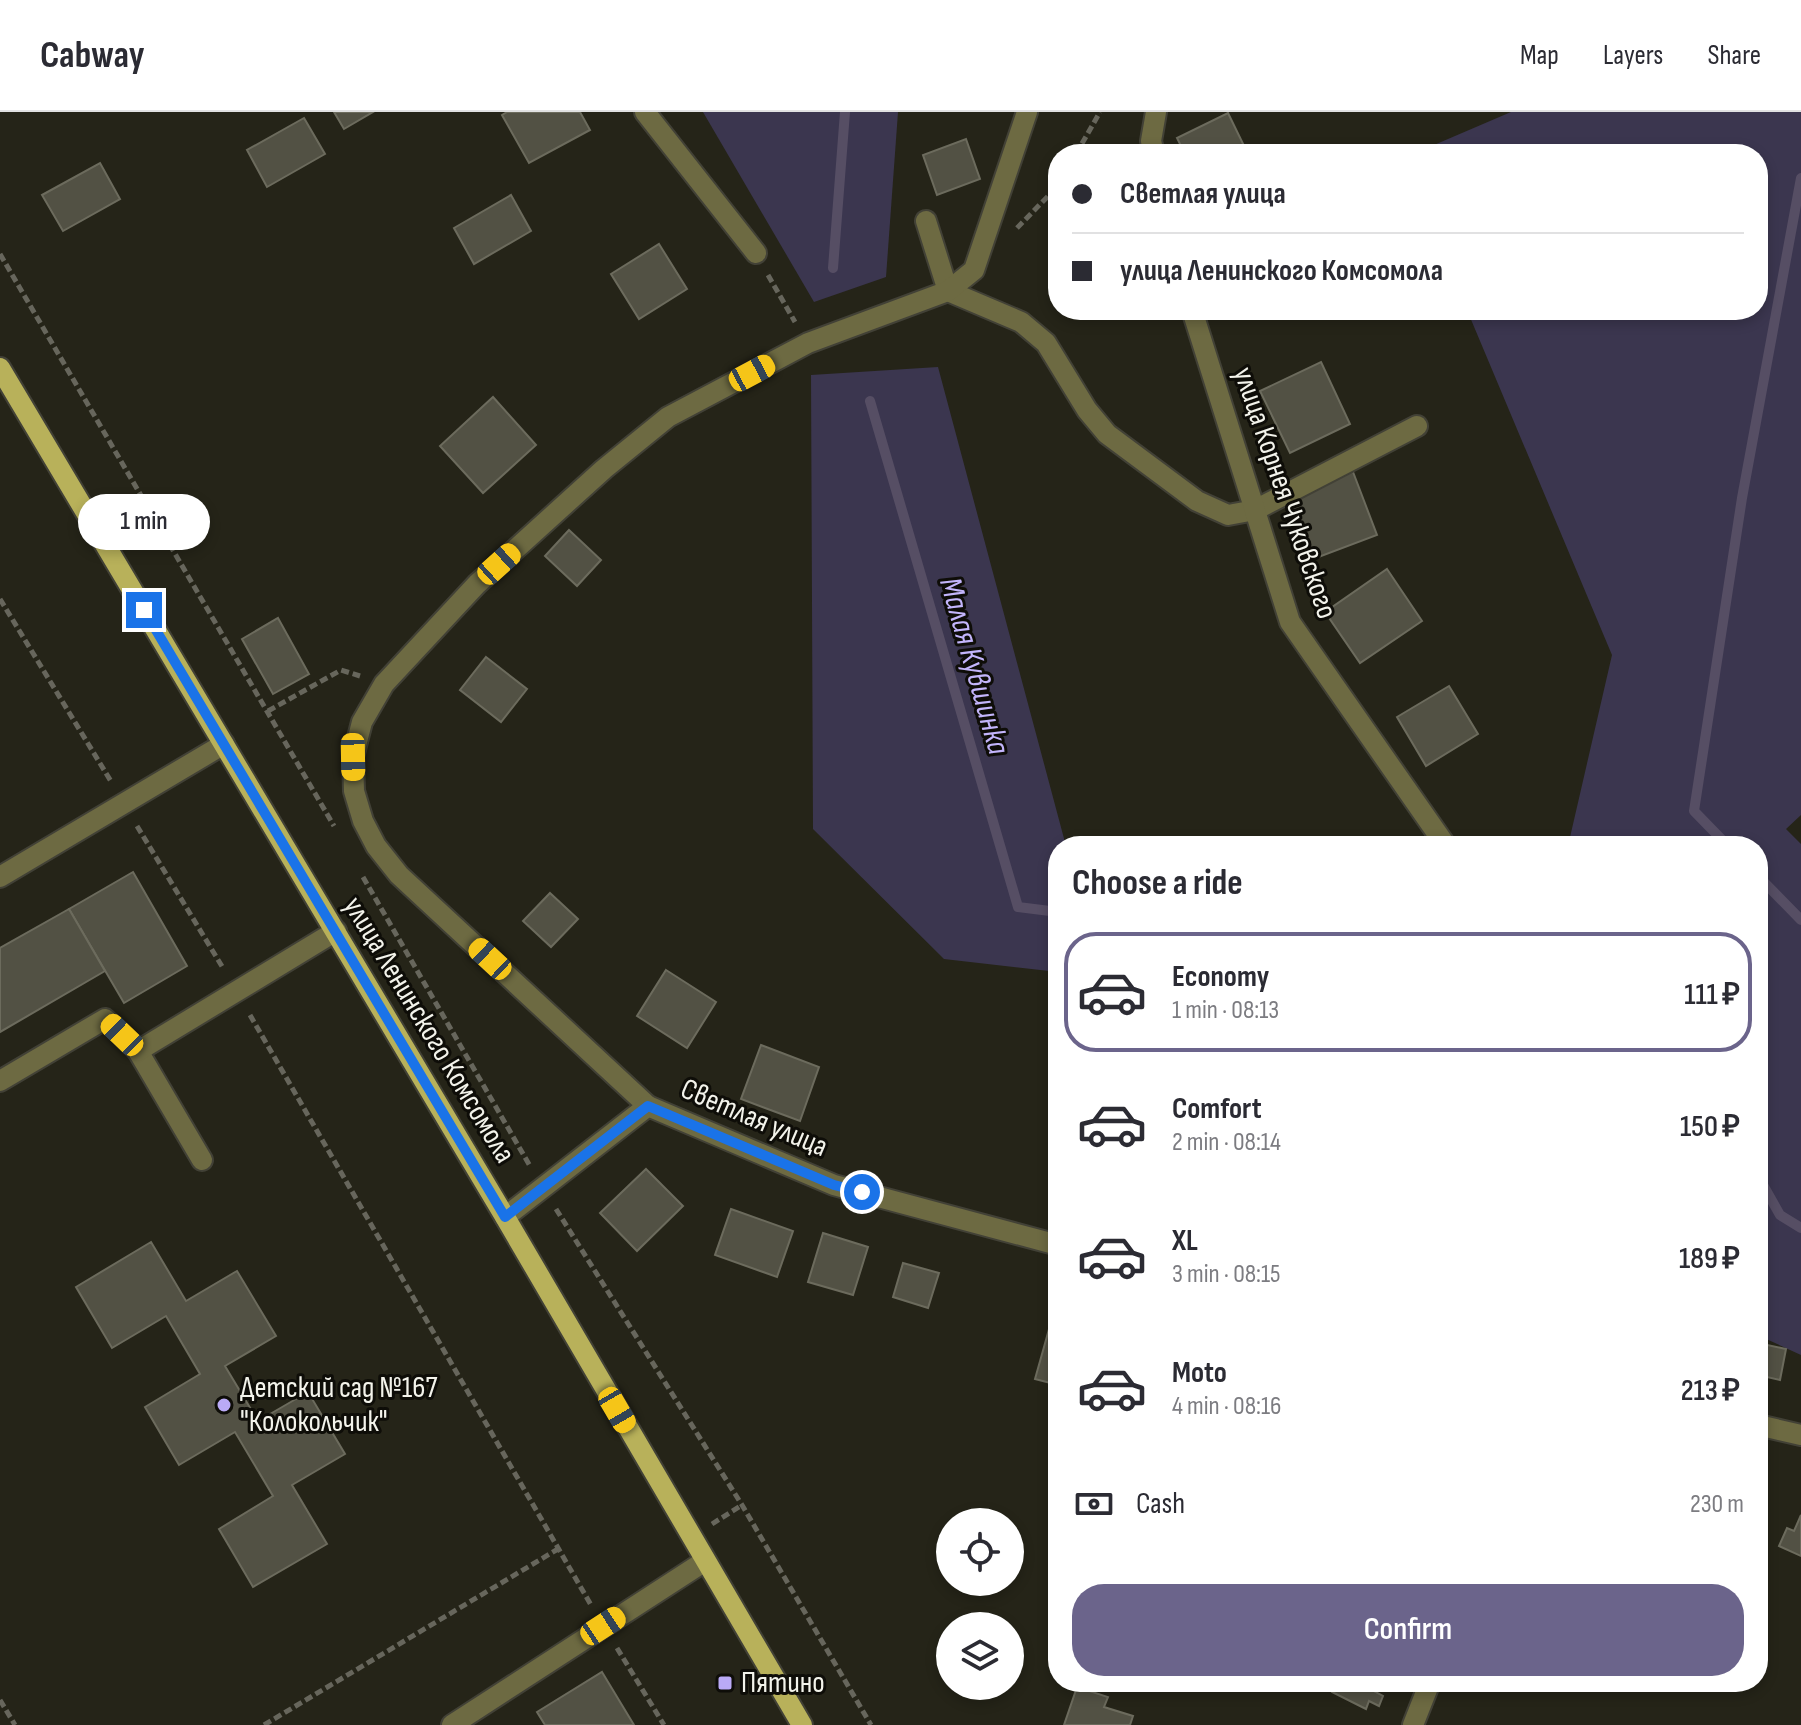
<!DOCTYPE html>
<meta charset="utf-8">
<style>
body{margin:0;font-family:"Sofia Sans Condensed",sans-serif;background:#f2f2f3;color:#2b2b33;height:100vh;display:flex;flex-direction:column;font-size:30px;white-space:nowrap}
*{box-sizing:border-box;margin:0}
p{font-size:26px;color:#7c7c81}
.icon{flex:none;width:44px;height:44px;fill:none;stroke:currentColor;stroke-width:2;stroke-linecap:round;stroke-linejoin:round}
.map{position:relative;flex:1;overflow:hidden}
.sheet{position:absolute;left:1048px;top:724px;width:720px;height:856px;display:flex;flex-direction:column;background:#fff;border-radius:32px;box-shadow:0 4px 12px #0003}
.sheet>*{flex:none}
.banner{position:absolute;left:1048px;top:32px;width:720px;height:176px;border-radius:32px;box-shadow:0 4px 12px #0003;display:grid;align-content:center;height:176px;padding:0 24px;background:#fff}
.buttons{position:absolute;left:936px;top:1396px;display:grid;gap:16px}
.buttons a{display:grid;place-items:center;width:88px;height:88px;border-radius:50%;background:#fff;box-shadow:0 4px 12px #0003;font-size:40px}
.end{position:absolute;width:36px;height:36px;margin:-18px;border:10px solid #1a73e8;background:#fff;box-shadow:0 0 0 4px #fff}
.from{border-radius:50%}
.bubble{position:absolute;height:56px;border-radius:28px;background:#fff;box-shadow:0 4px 12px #0003;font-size:26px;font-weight:600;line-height:56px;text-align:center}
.car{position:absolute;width:24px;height:48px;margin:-24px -12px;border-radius:10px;box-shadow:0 0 6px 2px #0007;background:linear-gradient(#f5c518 24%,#345 0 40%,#f5c518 0 76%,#345 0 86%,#f5c518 0)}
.banner b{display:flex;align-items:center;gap:28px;height:76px;font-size:30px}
.banner b+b{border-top:2px solid #e1e1e2}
.banner i{width:20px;height:20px;background:#2b2b33}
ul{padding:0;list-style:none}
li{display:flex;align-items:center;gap:24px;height:120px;margin:0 16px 12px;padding:0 8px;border:4px solid transparent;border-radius:32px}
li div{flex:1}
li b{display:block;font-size:30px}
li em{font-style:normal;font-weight:600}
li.selected{border-color:#6b648b}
li>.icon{width:72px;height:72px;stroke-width:1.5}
h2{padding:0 24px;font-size:36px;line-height:96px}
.pay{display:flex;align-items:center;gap:20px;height:88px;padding:0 24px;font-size:30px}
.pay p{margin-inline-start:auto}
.cta{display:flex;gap:16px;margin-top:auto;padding:16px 24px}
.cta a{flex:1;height:92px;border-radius:32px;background:#6b648b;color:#fff;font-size:32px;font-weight:600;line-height:92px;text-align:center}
header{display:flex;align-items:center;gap:48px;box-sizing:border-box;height:112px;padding:0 40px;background:#fff;border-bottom:2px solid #e1e1e2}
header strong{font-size:38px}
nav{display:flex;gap:44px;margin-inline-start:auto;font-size:28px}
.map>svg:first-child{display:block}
.green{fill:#3b364f}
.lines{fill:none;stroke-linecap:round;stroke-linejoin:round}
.stream{stroke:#564e64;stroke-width:10}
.building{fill:#525144;stroke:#6c6b5d;stroke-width:2}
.minor-casing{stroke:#424136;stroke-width:24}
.major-casing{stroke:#424136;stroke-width:24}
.path{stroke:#67665c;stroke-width:5;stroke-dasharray:8 4;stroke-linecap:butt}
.minor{stroke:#6d6a42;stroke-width:20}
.major{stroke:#b8b15a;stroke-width:20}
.route{stroke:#1a73e8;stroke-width:10}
.poi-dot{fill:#baaaf6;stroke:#0e0d08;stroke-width:3}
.labels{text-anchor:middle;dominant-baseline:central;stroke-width:6;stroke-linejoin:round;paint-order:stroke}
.street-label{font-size:30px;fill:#f3f3eb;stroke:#0e0d08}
.poi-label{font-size:30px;fill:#f3f3eb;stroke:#0e0d08;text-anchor:start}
.water-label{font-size:32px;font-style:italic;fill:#c3b5fb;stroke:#0e0d08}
</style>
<header>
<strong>Cabway</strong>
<nav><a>Map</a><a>Layers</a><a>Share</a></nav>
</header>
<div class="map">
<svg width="1801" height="1613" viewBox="0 0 1801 1613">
<rect width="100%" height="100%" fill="#252418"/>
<g class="green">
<polygon points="703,0 898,0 886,165 814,190"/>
<polygon points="1511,0 1801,0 1801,703 1786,717 1801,732 1801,1243 1764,1226 1758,1214 1758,734 1568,734 1612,543 1467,198 1758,198 1758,42 1413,42"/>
<polygon points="938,255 1066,734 1058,734 1058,860 944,847 813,717 811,263"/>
</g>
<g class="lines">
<g class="stream">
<polyline points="833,156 845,0"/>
<polyline points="870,289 1018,795 1058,800"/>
<polyline points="1728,734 1694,699 1742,386 1801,66"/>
<polyline points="1758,764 1801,808"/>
<polyline points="1758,1064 1780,1103 1801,1116"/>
</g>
</g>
<g class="building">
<polygon points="334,0 373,0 344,17"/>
<polygon points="507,0 580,0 590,18 529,51 502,3"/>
<polygon points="1228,1 1248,42 1185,42 1177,26"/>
<polygon points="304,6 325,42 267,75 247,38"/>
<polygon points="966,27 980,67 937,83 923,43"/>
<polygon points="100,51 120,87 63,119 42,83"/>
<polygon points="511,83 531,119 474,152 454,116"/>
<polygon points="659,132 687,177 639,207 611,162"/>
<polygon points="1321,250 1350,312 1290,341 1260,279"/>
<polygon points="493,285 536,333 483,381 440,334"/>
<polygon points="1350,352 1377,423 1308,449 1280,378"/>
<polygon points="569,418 601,448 577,474 545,444"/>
<polygon points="1387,457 1422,509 1360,551 1325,500"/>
<polygon points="278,506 309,562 273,582 242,527"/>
<polygon points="486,545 527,577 501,610 460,578"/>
<polygon points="1449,574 1478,622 1426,654 1397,605"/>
<polygon points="133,760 187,854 124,891 69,797"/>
<polygon points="550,781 578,807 551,835 523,809"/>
<polygon points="69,797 105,859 0,920 0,836"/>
<polygon points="666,858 716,890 687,936 637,904"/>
<polygon points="761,933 819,955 800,1009 741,987"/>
<polygon points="646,1057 683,1094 637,1139 600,1101"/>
<polygon points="731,1097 793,1119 777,1165 715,1143"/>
<polygon points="823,1121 868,1135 853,1183 808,1170"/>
<polygon points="151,1130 186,1189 237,1159 276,1224 225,1254 258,1309 308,1280 345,1342 292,1373 327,1432 253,1475 219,1417 273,1384 235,1320 179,1353 145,1295 200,1262 166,1204 112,1236 76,1175"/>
<polygon points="903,1151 939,1161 928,1196 893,1185"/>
<polygon points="1051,1210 1058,1212 1058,1273 1035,1267"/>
<polygon points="1758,1231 1786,1237 1780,1268 1758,1263"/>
<polygon points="1801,1403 1801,1444 1779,1434 1787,1416 1794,1419"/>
<polygon points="602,1560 634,1613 545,1613 537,1600"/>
<polygon points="1336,1570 1379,1570 1374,1579 1383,1584 1379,1594 1369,1589 1366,1597 1332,1580"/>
<polygon points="1077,1575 1108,1585 1104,1595 1133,1604 1130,1613 1064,1613"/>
</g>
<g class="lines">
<defs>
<g id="minor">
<polyline points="645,0 756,141"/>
<polyline points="1154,42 1151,29 1156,0"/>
<polyline points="926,109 948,179 1021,210 1046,231 1087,298 1107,322 1197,389 1228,403 1255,398 1417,314"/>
<polyline points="1192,198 1290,510 1446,734"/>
<polyline points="0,765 224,632"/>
<polyline points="138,939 202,1048"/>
<polyline points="0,969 105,907 138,939 336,819"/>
<polyline points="648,994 399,763 376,734 363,709 354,679 353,645 362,610 384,572 477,472 604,357 668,305 808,231 948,179 974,158 1027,0"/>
<polyline points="505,1105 648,994 834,1073 1058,1133"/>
<polyline points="1758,1313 1801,1323"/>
<polyline points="452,1613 705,1449"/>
<polyline points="1413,1613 1430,1570"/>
</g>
<polyline id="major" points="0,256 505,1105 802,1613"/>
</defs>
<use href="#minor" class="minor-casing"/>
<use href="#major" class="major-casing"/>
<g class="path">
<polyline points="1076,42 1100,0"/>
<polyline points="1017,116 1058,74"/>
<polyline points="0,142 334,714"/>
<polyline points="768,163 795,210"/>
<polyline points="0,487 112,671"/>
<polyline points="268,599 341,558 360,564"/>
<polyline points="137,714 223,856"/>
<polyline points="363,765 530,1054"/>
<polyline points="250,903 591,1493"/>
<polyline points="556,1097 742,1393 871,1613"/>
<polyline points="712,1412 742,1393"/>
<polyline points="617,1536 664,1613"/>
<polyline points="0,1588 15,1613"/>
<polyline points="264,1613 558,1437"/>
</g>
<use href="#minor" class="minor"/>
<use href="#major" class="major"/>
</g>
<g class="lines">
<polyline class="route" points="144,498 505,1105 648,994 834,1073 862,1080"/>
</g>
<g class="poi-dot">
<circle cx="224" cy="1293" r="8"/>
<rect x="717" y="1563" width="16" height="16" rx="4"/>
</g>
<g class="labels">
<g class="street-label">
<text transform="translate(1285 381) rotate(71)">улица Корнея Чуковского</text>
<text transform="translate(429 918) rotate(59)">улица Ленинского Комсомола</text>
<text transform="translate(754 1006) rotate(23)">Светлая улица</text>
</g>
<g class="poi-label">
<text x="240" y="1276">Детский сад №167<tspan x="240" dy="34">"Колокольчик"</tspan></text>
<text x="741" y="1571">Пятино</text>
</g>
<g class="water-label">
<text transform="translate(974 554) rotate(74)">Малая Кувшинка</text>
</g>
</g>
</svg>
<div class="buttons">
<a><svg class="icon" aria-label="locate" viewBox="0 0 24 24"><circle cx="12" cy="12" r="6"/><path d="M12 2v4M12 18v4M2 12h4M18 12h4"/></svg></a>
<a><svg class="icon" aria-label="layers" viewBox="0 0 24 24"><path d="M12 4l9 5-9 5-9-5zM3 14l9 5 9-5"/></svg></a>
</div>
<i class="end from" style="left:862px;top:1080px"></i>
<i class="end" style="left:144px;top:498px"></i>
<div class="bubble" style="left:78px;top:382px;width:132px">1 min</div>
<i class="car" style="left:752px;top:261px;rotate:62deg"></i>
<i class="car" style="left:499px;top:452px;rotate:48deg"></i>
<i class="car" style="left:353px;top:645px;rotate:179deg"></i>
<i class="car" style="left:490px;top:847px;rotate:313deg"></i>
<i class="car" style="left:122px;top:923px;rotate:314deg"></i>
<i class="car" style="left:617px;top:1298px;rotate:150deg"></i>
<i class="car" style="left:603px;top:1514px;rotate:57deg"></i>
<div class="banner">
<b><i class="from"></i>Светлая улица</b>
<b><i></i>улица Ленинского Комсомола</b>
</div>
<section class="sheet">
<h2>Choose a ride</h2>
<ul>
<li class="selected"><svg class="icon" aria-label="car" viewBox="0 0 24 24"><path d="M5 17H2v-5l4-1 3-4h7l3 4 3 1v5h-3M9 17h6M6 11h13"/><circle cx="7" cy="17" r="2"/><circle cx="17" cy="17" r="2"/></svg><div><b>Economy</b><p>1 min · 08:13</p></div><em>111 ₽</em></li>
<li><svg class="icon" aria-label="car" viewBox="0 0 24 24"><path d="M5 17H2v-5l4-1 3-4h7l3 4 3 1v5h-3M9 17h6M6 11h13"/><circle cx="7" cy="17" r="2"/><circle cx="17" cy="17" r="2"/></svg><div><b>Comfort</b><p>2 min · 08:14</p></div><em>150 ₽</em></li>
<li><svg class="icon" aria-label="car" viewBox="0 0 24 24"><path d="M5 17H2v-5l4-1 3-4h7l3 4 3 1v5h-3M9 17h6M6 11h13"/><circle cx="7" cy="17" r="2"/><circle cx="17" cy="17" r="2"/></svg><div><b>XL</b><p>3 min · 08:15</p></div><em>189 ₽</em></li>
<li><svg class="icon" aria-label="car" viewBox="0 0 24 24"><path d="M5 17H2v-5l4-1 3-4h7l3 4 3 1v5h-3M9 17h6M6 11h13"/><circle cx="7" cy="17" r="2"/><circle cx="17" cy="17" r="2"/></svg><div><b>Moto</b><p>4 min · 08:16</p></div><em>213 ₽</em></li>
</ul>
<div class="pay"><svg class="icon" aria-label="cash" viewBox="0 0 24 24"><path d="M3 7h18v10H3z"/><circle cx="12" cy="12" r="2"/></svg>Cash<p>230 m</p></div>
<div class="cta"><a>Confirm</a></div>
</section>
</div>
